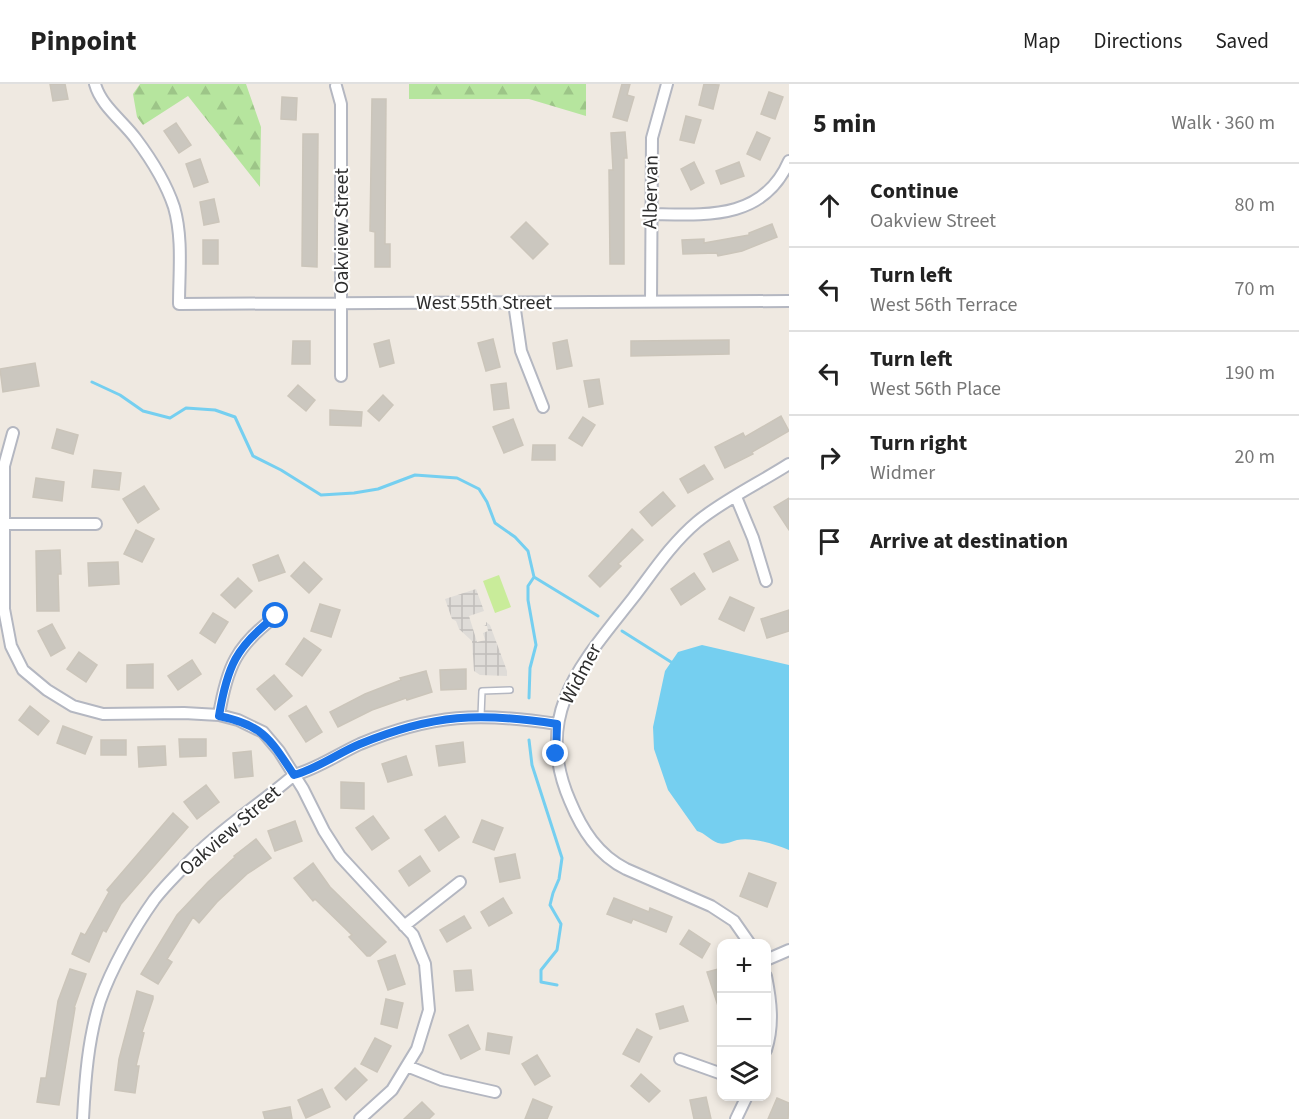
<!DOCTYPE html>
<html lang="en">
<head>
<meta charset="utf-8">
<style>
	:root { --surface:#fff; --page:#f6f6f6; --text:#222; --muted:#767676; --line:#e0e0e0 }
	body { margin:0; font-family:"Source Sans 3",sans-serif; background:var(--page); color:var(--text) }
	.controls { position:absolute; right:18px; bottom:18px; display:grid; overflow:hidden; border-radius:12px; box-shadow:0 3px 9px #0003 }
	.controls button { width:54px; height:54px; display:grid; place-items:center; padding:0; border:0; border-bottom:2px solid var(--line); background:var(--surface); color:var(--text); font:30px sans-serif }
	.stop { position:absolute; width:18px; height:18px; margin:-14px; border:4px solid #1a73e8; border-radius:50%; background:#fff }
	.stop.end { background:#1a73e8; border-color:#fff; box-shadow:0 2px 6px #0008 }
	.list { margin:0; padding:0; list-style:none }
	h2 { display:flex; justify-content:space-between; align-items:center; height:78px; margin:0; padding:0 24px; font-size:26px }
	h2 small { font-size:20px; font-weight:400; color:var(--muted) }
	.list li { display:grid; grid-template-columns:39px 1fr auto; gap:18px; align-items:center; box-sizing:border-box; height:84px; padding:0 24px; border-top:2px solid var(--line) }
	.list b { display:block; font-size:22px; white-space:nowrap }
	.list p { margin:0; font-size:20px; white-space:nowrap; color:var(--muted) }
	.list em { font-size:20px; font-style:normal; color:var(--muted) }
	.icon { flex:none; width:33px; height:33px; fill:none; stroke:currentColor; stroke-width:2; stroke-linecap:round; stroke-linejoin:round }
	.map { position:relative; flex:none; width:789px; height:1035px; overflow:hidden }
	header { display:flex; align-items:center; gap:36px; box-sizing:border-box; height:84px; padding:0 30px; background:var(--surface); border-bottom:2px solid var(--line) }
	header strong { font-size:28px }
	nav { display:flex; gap:33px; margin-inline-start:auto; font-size:21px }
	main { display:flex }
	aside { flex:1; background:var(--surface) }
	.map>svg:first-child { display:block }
</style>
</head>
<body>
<header>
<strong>Pinpoint</strong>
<nav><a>Map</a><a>Directions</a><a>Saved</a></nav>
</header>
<main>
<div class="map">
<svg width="789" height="1035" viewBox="0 0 789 1035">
	<defs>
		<pattern id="forest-firs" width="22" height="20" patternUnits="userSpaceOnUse" patternTransform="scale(1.5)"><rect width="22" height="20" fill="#b6e59e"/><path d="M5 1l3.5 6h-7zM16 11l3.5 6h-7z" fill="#9dc588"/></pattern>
		<pattern id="plaza-grid" width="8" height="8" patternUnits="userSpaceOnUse" patternTransform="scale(1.5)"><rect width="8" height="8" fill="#dfdcd8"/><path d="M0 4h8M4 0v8" fill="none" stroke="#c0bdba"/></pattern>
	</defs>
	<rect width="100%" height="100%" fill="#efe9e1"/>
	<!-- forest -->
	<path fill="url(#forest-firs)" d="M140,0H246L261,43L260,103L188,12L143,41L137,33L133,10Z
		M409,0H586V32L529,15H409Z"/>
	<!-- pitch -->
	<path fill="#c9ec9a" d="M499,491L511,523L495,529L483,497Z"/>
	<!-- plaza -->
	<path fill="url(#plaza-grid)" d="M476,505L484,527L469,532L477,558L485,556L483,549L488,547L487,542H483L486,541V538L490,541L507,587V592L480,591L474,587L472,557L459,545L456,537L452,535L445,515Z"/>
	<!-- water -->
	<path fill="#75cff0" d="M702,561L789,581V766C774,760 753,753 737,756C730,758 725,761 718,759C710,756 705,749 697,747L668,706L654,665L653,643L665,587L678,568Z"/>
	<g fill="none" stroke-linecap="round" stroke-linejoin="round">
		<!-- stream -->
		<path stroke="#75cff0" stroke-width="3" d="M92,298L120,311L143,327L170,334L186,324L215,326L235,333L253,372L281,386L321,411L354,409L378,405L415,391L457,394L479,405L487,418L495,439L515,453L528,467L534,493L598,532
			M622,547L671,578
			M529,614L530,584L536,561L528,516V502L534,493
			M529,656L532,681L562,774L559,795L553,809L550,821L561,840L557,866L541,886V898L557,901"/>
	</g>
	<!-- building -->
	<path fill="#cbc7bf" stroke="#cbc5ba" stroke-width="1.5" d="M50,0H65L68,15L53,17Z
		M622,0H630L627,11L634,13L627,37L613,33Z
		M704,0L719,1L713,25L699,21Z
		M769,8L783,13L775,35L761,30Z
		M282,13L297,14L296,36L281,35Z
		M372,15H386L385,160H390V183H375V148L370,147Z
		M686,32L701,36L694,59L680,56Z
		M176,39L191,61L179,69L164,47Z
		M625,48L627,74H624V180H610L609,86H613L611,49Z
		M757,48L770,54L760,76L747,70Z
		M303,50H318L317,183L302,182Z
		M200,75L208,98L194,103L186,80Z
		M694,78L704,99L691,106L681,85Z
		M739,78L744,92L721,100L716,87Z
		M214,115L219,138L204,141L200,118Z
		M526,138L548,160L533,175L511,153Z
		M772,140L777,153L742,167L718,172L717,169L683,170L682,156L704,155V159L749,151V149Z
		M203,156H218V180H203Z
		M493,255L500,283L486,287L478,259Z
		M389,256L394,279L380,283L374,260Z
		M567,256L572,282L557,285L553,259Z
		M729,256V270L631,272V257Z
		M293,257H310V280H292Z
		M35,279L39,302L3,308L0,285Z
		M599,295L603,320L589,323L584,297Z
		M506,299L509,324L494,326L491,301Z
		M298,301L315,316L306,327L288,312Z
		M383,311L393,321L379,337L368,327Z
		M330,326L362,328L361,342L330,341Z
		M781,332L789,347L752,368L753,370L725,384L715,363L743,349L745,353Z
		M583,333L595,341L582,362L569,354Z
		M513,335L523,361L504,369L493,343Z
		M57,345L78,351L73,370L52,364Z
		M533,361H555V376H532Z
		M704,381L713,395L688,409L680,395Z
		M94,386L121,389L119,406L92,403Z
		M36,394L64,398L62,417L33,413Z
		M144,402L159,425L138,439L123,415Z
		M663,408L675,422L652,442L640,428Z
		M789,414V446L774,423Z
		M632,445L643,456L618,480L621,482L600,503L589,492Z
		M136,446L154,455L142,478L124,470Z
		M729,457L738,476L713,488L704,470Z
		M60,466L61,490H58L59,527H37L36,467Z
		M278,471L285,488L259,497L253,481Z
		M118,478L119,500L89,502L88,479Z
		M304,478L322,495L309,509L291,492Z
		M694,489L705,505L681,521L671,505Z
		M238,494L252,507L235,524L221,511Z
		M730,513L754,524L744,547L719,535Z
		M320,520L340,526L331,553L311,547Z
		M789,526V547L767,554L761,535Z
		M213,529L228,538L215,559L200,549Z
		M52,540L65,564L51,572L38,547Z
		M304,554L321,566L302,592L286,580Z
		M79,568L97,581L86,598L67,585Z
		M192,576L201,590L178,606L168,592Z
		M153,580V604H127V581Z
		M466,585V605L441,606L440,586Z
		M426,587L432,608L407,616L406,614L372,626L338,643L330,628L365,610L401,596L400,594Z
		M274,591L292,612L275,626L257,605Z
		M30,622L49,637L38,651L19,636Z
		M306,622L322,648L306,658L289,632Z
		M63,642L92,653L85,670L57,659Z
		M179,655H206V672L180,673Z
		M101,656H126V671H101Z
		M463,658L465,678L439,682L436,662Z
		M165,662L166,681L139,683L138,663Z
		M251,667L253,692L235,694L233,669Z
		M406,672L412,691L388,698L382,680Z
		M341,698L364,699V725L341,724Z
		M206,701L219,718L197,735L184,718Z
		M173,729L188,743L121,820L106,848L103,846L89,878L72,870L81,849L85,851L109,808L107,806Z
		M373,732L389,754L372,766L356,744Z
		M445,732L459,753L439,767L425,746Z
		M482,736L503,744L494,766L473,758Z
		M295,737L302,757L275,767L268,747Z
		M256,755L271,774L247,790L217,818L199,839L193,833L167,875L172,878L158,900L141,890L177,831L208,798L235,773L234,772Z
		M515,770L520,794L500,798L495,774Z
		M420,772L430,787L409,802L399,787Z
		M313,779L330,803L386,858L370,872H367L349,853L352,851L315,815L313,817L294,794Z
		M749,789L776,799L767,823L740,812Z
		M503,814L512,829L489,842L481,828Z
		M614,814L649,828L650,824L672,833L666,848L633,835L631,839L607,830Z
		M464,832L471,844L447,858L440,846Z
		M689,846L710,860L702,874L680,860Z
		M395,871L405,900L388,906L378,877Z
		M722,884V928H720L707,888Z
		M70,885L86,890L74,924H75L59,1021L37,1018L41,994H46L58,917Z
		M471,886L473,906L456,907L454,887Z
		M137,907L153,912V915L142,948L144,949L136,982H139L135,1009L115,1006L119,975Z
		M386,915L403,919L397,944L381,940Z
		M683,922L688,937L660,945L656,930Z
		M468,941L480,965L461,975L449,951Z
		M637,945L652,953L639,978L623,970Z
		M488,949L512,953L509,970L486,966Z
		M375,954L391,962L377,988L361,980Z
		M537,971L550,992L535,1001L522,980Z
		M355,984L367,996L346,1016L335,1004Z
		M641,990L660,1007L649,1018L631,1002Z
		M322,1005L330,1023L306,1034L298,1016Z
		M706,1013L711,1035H694L690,1016Z
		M777,1014L789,1019L788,1035H768Z
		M533,1015L552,1023L547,1035H525Z
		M422,1018L434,1030L429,1035H404Z
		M290,1023L292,1035H265L263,1028Z"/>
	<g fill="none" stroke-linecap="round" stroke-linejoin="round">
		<defs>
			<path id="lane" d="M481,632L482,607L510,606"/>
			<path id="street" d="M95,0C101,22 123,37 136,55C151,75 166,99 174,123C183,154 179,189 179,220L789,217
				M336,2L341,20V292
				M651,130C705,131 763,137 789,77
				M651,218L652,54L667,0
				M514,219L521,267L543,323
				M13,349L4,382V525L11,562L23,586L47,606L73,622L103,630L184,629L219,631L238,636L263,648L279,667L303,705L324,747L340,772L413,851L425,880L429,926L417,965L392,1006L360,1035
				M736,413L753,454L766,497
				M4,440H96
				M219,631C227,583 236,562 276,532
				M404,842L460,798
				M750,860L734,837L711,822L626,785C598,771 582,746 570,717C532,630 582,579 633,514C653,488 671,460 697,438C722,417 761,398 789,380
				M766,876L789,866
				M766,892C771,917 774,941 766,966
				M680,975L722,990
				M407,982L442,996L495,1008
				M83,1035C85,996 88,955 100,917C111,885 134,844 154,816C167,799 186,781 201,766C230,739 264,717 294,691C317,685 338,670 360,660C432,630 480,628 557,640
				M736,1035L747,1012"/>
		</defs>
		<!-- lane casing -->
		<use href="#lane" stroke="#b4b7c1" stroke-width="8"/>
		<!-- street casing -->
		<use href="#street" stroke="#b4b7c1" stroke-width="14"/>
		<!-- lane -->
		<use href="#lane" stroke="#fff" stroke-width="5"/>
		<!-- street -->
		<use href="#street" stroke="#fff" stroke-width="10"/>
	</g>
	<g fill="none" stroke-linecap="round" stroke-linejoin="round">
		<!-- route -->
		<path stroke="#1a73e8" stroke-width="8" d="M276,532C236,562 227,583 219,632C263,641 270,655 294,691C317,685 338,669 360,660C433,630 480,628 557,640L556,670"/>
	</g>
	<g text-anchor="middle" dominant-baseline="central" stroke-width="4.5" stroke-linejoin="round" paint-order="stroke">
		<!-- street labels -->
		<g font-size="20" fill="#2e2e2e" stroke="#fff">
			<text transform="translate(651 108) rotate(-89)">Albervan</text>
			<text transform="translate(342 147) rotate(-90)">Oakview Street</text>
			<text x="484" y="219">West 55th Street</text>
			<text transform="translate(581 590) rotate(-62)">Widmer</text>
			<text transform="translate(230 747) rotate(-41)">Oakview Street</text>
		</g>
	</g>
</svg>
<div class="controls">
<button>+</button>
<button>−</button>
<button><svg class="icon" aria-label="layers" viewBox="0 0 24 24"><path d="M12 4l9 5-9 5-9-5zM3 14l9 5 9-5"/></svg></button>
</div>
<div class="stop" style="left:276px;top:532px"></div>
<div class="stop end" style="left:556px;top:670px"></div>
</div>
<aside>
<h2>5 min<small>Walk · 360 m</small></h2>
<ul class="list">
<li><svg class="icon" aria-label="ahead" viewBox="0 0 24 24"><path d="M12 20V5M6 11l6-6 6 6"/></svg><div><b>Continue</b><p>Oakview Street</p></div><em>80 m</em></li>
<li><svg class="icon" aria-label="left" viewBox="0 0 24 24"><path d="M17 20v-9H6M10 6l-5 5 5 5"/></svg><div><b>Turn left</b><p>West 56th Terrace</p></div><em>70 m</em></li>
<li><svg class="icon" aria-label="left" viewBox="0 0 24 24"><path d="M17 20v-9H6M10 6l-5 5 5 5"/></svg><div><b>Turn left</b><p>West 56th Place</p></div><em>190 m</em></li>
<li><svg class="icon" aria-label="right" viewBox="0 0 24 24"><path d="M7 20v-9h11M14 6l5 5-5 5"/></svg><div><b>Turn right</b><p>Widmer</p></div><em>20 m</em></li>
<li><svg class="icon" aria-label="arrive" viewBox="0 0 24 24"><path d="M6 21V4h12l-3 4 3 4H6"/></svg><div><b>Arrive at destination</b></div></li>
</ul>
</aside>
</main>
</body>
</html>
